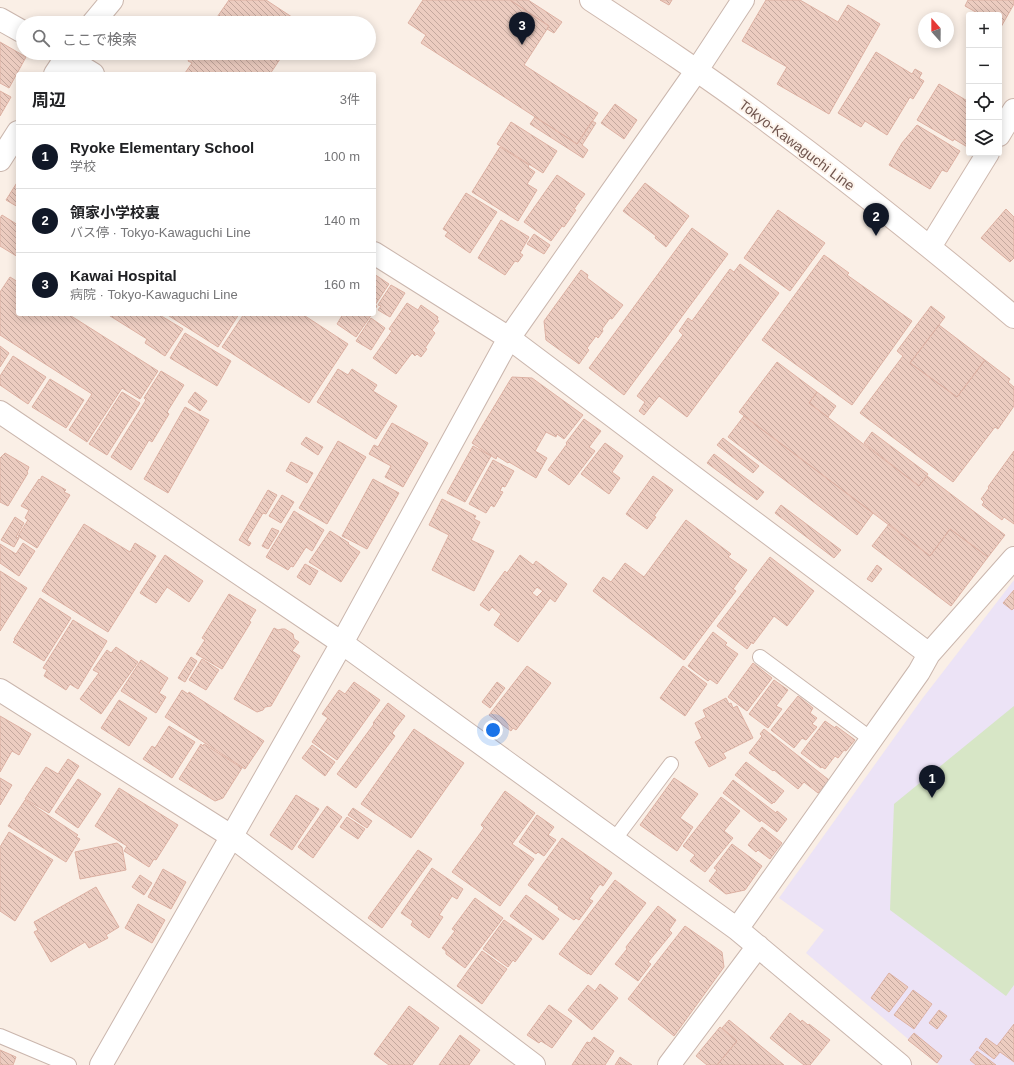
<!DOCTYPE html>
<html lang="ja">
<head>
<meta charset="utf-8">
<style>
	:root { --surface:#fff; --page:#f6f6f6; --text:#202124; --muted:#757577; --line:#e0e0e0; --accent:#111827 }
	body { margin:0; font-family:Arial,"Noto Sans JP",sans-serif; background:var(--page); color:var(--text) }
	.controls { position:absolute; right:12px; top:12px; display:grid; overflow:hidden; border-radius:4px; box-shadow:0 2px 10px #0003 }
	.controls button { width:36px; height:36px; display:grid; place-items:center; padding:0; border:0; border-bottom:1px solid var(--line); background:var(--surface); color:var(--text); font:20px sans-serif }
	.compass { position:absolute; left:918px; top:12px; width:36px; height:36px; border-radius:50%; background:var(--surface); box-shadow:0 2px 10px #0003; rotate:339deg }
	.you { position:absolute; left:493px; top:730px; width:14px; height:14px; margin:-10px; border:3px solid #fff; border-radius:50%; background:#1a73e8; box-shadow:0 0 0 6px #1a73e833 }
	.badge { display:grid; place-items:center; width:26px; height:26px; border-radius:50%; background:var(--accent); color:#fff; font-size:13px; font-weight:700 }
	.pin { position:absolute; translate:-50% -33px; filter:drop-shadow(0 1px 2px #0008) }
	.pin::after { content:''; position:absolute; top:21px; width:14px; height:12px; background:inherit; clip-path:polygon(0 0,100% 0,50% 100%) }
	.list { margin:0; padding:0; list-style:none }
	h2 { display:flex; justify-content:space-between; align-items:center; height:52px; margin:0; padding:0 16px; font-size:17px }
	h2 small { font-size:13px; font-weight:400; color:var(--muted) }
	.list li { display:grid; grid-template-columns:26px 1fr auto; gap:12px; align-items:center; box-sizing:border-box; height:64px; padding:0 16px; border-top:1px solid var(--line) }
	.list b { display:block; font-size:15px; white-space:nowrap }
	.list p { margin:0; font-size:13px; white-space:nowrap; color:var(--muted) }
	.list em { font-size:13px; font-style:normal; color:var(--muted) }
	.icon { flex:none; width:22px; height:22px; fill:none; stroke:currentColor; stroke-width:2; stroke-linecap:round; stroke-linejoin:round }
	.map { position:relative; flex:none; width:1014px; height:1065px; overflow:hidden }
	.search { position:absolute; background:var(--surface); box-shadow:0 2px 10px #0003; left:16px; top:16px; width:360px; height:44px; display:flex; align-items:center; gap:10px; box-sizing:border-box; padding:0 14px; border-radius:22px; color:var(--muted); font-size:15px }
	.panel { position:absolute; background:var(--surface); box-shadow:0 2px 10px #0003; left:16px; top:72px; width:360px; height:244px; border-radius:4px }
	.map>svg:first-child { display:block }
</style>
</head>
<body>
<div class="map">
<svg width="1014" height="1065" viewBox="0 0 1014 1065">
	<defs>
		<pattern id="building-back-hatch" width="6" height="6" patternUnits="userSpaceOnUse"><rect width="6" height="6" fill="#ecccc0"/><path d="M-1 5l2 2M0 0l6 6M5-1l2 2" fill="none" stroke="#c4a89e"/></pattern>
	</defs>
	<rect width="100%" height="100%" fill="#faefe6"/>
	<!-- education -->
	<path fill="#ece3f6" d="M1014,580V1065H939L806,953L824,930L779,898L922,699Z"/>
	<!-- pitch -->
	<path fill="#d7e6c6" d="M1014,706V985L1006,996L890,910L894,804Z"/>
	<!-- building -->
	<path fill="url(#building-back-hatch)" stroke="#ddb1a3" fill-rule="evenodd" d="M229,0H266L301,23H213Z
		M423,0H510L549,26L524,65L598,113L577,144L421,43L426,35L408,23Z
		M510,0H528L562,22L554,33L547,29L549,26Z
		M660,0H672L669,5Z
		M766,0H800L838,22L848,5L880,24L829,114L777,84L787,67L742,41Z
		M968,0H1014V4L1001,27L999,25V15H981L965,6Z
		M0,42L26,57L9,88L0,83Z
		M876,52L912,74L915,69L922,73L919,78L924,81L913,99L910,97L887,135L865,121L861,127L838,113Z
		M193,53H284L270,74H185V73L192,63L188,61Z
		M939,84L969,102V148L954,139L953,141L917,120Z
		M0,91L11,97L0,116Z
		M615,104L637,120L624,139L601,123Z
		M535,117L577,144L592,121L596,123L582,145L588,150L583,158L530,124Z
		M511,122L557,151L543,173L497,144Z
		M917,125L960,151L947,172L942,170L930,189L889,165L902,143Z
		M500,147L529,165L528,167L535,172L527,184L537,190L518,221L472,192Z
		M557,175L585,194L574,209L576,210L564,227L562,226L551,241L524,222Z
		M18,181V207L6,200Z
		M645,183L689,216L666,247L655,238L656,236L623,211Z
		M466,193L497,212L470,253L445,236L448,232L443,229Z
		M1006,209L1014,217V258L1010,262L981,238Z
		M778,210L825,243L790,291L744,258Z
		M2,215L18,225V257L0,246V218Z
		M501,220L529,237L520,253L523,255L518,262L515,261L505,275L478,258Z
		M692,228L728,254L624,395L589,368Z
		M534,234L550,245L544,254L527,244Z
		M824,255L849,273L847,275L912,321L852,405L762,340Z
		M740,264L779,293L687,417L659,396L644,415L639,411L645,402L637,396L683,335L679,331L688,318L692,321L730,269L734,272Z
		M581,270L588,275L587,278L623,305L612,319L610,318L602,329L603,331L598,338L596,336L587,348L589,350L579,364L546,340L544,321Z
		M374,274L389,284L375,305L377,306L374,311Z
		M10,277L18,282V314H68L158,371L140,399L122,388L87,442L69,430L92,394L0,335V292Z
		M391,285L405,293L390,317L378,310L381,306L378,305Z
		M407,303L418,310L421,305L438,317L437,320L439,321L432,330L435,333L425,348L427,349L421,357L417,354L415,356L412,353L396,374L373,358L392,331L389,329Z
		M931,306L945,317L910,363L957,397L985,360L1010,379L1008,382L1014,387V406L998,429L995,427L953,482L860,413L903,356L897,351Z
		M107,314H158L183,329L165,356L145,343L147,339Z
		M166,314H239L218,347Z
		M244,314H302L348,344L309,403L222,347Z
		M343,314H372L356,337L337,324Z
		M371,318L385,328L371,350L356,341Z
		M939,325L985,360L957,397L910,363Z
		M185,333L231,361L217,386L170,358Z
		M0,346L9,353L0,367Z
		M13,356L46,377L28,404L0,385V376Z
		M777,362L817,392L809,403L919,486L927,476L1005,535L988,557L950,529L930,556L739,412Z
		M338,369L348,375L352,369L377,385L373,391L397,406L376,439L317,402Z
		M161,371L184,385L167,412L169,414L152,442L149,440L131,470L111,457L146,400L144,398Z
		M512,377L532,378L583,415L564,439L557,434L556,437L546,432L535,451L547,458L536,478L509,462L508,463L497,456L496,459L472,443Z
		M50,379L84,400L66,428L32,407Z
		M122,392L140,403L107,455L89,444Z
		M195,392L207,401L200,411L188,402Z
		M817,392L836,406L828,417L809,403Z
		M185,407L209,420L168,493L144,479Z
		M744,416L873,513L857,535L728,437Z
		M584,419L601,431L589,447L595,451L569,485L548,470L567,444L566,443Z
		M392,423L428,443L403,487L385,477L391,466L369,454L374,445L378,447Z
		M872,432L928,474L919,486L864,443Z
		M306,437L323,447L318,455L301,444Z
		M723,438L759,466L753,473L717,445Z
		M338,441L366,457L327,524L299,508Z
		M605,443L623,456L612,472L620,478L609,494L581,474Z
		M473,446L491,456L465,502L447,493Z
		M1014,451V524L1004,517L1002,520L982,505L984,502L981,499L989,488L988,487Z
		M5,453L29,467L27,472L28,473L8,506L0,502V458Z
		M714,454L764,492L757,500L707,463Z
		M493,460L514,471L505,487L502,486L500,491L503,492L494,507L491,505L486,513L469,504Z
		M291,462L313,473L307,483L286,471Z
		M42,476L66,490L64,492L70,495L37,548L18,536L28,520L25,518L29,510L21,506L39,479L40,480Z
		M653,476L673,490L654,516L656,517L647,529L626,514Z
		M373,479L399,493L367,549L342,536Z
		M268,490L277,495L266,514L263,513L247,540L251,543L249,546L239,540Z
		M282,495L294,502L281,523L269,516Z
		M442,499L476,516L474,519L480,522L471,540L494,551L474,591L432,570L449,535L429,525Z
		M781,505L841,550L834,558L775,513Z
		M294,511L324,530L312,551L306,547L293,567L291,566L288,570L266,557Z
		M15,517L24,523L16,537L19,538L14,547L1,540Z
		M686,520L731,554L728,557L747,570L733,589L736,591L684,660L593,591L603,577L611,582L625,563L644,577Z
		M84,524L130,552L135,543L156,556L108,632L42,591Z
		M889,524L930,556L950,529L988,557L951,606L872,546Z
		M272,528L279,531L268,549L262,546Z
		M330,531L349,543L348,544L360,552L341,582L309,562Z
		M23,543L35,551L19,576L0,563V544L16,554Z
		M165,555L203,581L189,602L167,587L156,603L140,593Z
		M520,555L533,565L536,561L567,584L555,602L550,598L518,642L494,625L501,614L492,607L489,611L480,605L505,571L507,573ZM537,587L543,591L537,597L532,593Z
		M770,557L814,591L787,626L774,616L753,644L752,642L747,649L717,626Z
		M305,564L318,571L310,585L297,577Z
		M877,565L882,569L872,582L867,579Z
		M0,571L27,588L0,631Z
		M1014,590V608L1012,610L1003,603Z
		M229,594L256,610L249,621L251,622L222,669L196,654L205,640L202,638Z
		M40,598L71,618L44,661L13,642L15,640L14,639Z
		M73,620L107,641L78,689L70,684L66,690L44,676L47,670L43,668Z
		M274,628L278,630L282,629H285L293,634L294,639L299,642L292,651L300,656L271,706L265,707L263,710L257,712L234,699Z
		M713,632L727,643L725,645L738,654L717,684L710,679L708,681L688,666Z
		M116,647L138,662L101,714L80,699L99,673L93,670L107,650L111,653Z
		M191,657L197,661L185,682L178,678Z
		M202,659L219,670L206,690L189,680Z
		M141,660L168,678L159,693L166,697L156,713L121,691Z
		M753,663L772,678L747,711L728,697Z
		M527,666L551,683L516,730L513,728L511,731L489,715Z
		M683,666L707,684L685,716L660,698Z
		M774,680L788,690L776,706L782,709L768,728L749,714Z
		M354,682L380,700L337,760L312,742L328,718L322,714L339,690L345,694Z
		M497,682L505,688L490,708L482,702Z
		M182,690L188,694L189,692L264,741L245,769L165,717Z
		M798,696L813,708L810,713L817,718L812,724L817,727L806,740L802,738L794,748L771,730Z
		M726,698L729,704L731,703L733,708L737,706L753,738L723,753L726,758L709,767L695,742L702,738L695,723L706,717L703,710Z
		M119,700L147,718L129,746L101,728Z
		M388,703L405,716L392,733L395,736L356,788L337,774L374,724L373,723Z
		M0,716L31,734L19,755L12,751L0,772Z
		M825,721L835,728L836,726L855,740L846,751L844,750L838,758L835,756L825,769L822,767L821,768L801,753Z
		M169,726L195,742L172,778L143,759L152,746L155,748Z
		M414,729L464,763L411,838L361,804Z
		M764,729L829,780L818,793L804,782L798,789L774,770L773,771L749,753L762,736L760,734Z
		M201,744L203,746L204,744L242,768L223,798L215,801L179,779Z
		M312,745L335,762L325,776L302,758Z
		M68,759L79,766L49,813L25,799L46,767L58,774Z
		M746,762L784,791L774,803L773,802L772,804L735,775Z
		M0,778L12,785L0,805Z
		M674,778L698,794L680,818L693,827L677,851L640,825Z
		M78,779L101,794L78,828L55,812Z
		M733,780L776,813L777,811L787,819L777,832L761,820L760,822L723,793Z
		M119,788L178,825L156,860L154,859L149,867L124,851L127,846L95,826Z
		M505,791L535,813L512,844L534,859L500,906L452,872L484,828L481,825Z
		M296,795L319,809L292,850L270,835Z
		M721,797L740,811L724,831L733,838L705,872L690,861L695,855L683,846Z
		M25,800L78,835L76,837L80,839L66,862L8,826Z
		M327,806L342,817L313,858L298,847Z
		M353,808L372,821L367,828L348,815Z
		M537,815L554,827L548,835L556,840L544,856L538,852L536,854L519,842Z
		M347,817L365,829L358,839L340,827Z
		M762,827L782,843L770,859L758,850L756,852L748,845Z
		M9,832L53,860L15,921L0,911V847Z
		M562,838L612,873L603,886L600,884L589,899L593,901L579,920L576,918L574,920L558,909L559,907L528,885Z
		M117,843L122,847L126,870L80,879L75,852Z
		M732,844L762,866L745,890L726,894L709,881L717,870L714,868Z
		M418,850L432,859L382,928L368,918Z
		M432,868L463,889L457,899L452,896L439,915L443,917L429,938L411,925L413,921L401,913Z
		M163,869L186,882L171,909L148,897Z
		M140,875L152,883L144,895L132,887Z
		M615,880L646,903L591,975L588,973V974L559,954Z
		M96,887L119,927L106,935L108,938L89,948L85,942L51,962L34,932L38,930L34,922Z
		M526,895L559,919L543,940L510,916Z
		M475,898L503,918L465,968L446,954V951L442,948L455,931L452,929Z
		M138,904L165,920L152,943L125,928Z
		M658,906L676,920L669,930L672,933L648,962L651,964L638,981L615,964L627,949L626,947Z
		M504,920L532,939L515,962L513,960L508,967L483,949Z
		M685,926L722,952L724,967L674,1036L628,999Z
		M482,951L507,969L482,1004L457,986Z
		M889,973L908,987L889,1012L871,998Z
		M600,984L618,998L592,1030L568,1010L588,985L595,991Z
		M913,990L932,1004L914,1029L894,1015Z
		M549,1005L572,1021L552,1048L541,1041L539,1043L527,1035Z
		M409,1006L439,1028L412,1065H389L374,1054Z
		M939,1010L947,1016L937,1029L929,1023Z
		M790,1013L801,1022L802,1020L808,1025L809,1024L830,1040L810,1065H804L770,1038Z
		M729,1020L784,1065H717L737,1041L722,1028Z
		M1014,1024V1062L1000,1052L994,1059L979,1048L986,1038L997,1046Z
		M720,1027L737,1041L717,1065H707L696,1056Z
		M914,1033L942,1056L937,1063L908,1040Z
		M460,1035L480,1050L469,1065H439Z
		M594,1037L614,1051L605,1065H572L587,1042L590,1043Z
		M0,1050L16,1057L13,1065H0Z
		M977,1051L996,1065H976L970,1060Z
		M620,1057L632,1065H615Z"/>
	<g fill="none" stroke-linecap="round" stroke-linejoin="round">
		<defs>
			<path id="lane" d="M760,657L871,739
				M614,840L671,764
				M0,1036L69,1065"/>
			<path id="street" d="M0,19L23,32
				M93,23L112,0
				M59,53L93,74
				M55,74L69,53
				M0,160L18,132
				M374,253L509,338L929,654
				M0,412L342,643L737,929L900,1065
				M0,690L231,836L534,1065
				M737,929L919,672L929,654L1014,558
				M101,1065L342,643L509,338L697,70L743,0
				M669,1065L758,946"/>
			<path id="secondary" d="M591,0C649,38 707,76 763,118C849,181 932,248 1014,317
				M999,135L1014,110
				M930,247L988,153"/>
		</defs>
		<!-- lane casing -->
		<use href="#lane" stroke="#cab6ad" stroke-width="16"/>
		<!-- street casing -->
		<use href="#street" stroke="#cab6ad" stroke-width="24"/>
		<!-- secondary casing -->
		<use href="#secondary" stroke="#ceb8ae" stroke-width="24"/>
		<!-- lane -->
		<use href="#lane" stroke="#fff" stroke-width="14"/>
		<!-- street -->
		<use href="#street" stroke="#fff" stroke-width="22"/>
		<!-- secondary -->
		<use href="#secondary" stroke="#fff" stroke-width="22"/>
	</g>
	<g text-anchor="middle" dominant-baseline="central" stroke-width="4" stroke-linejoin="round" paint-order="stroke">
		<!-- street labels -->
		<g font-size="14" fill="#70554e" stroke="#fdf4ec">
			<text transform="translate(797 145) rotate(37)">Tokyo-Kawaguchi Line</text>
		</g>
	</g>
</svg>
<div class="controls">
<button>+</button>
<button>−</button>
<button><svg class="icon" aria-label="locate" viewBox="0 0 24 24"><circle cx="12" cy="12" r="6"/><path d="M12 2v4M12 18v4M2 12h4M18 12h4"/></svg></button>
<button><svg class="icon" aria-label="layers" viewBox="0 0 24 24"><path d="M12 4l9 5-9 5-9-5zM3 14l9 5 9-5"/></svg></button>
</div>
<svg class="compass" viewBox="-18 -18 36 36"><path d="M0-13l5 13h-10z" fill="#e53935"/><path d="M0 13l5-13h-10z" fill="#757577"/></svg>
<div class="you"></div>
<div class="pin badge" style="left:932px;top:798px">1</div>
<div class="pin badge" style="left:876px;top:236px">2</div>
<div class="pin badge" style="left:522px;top:45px">3</div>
<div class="search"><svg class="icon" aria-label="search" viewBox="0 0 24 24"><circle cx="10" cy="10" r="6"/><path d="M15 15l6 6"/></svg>ここで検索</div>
<section class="panel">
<h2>周辺<small>3件</small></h2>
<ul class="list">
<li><span class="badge">1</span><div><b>Ryoke Elementary School</b><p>学校</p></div><em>100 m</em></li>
<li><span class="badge">2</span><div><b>領家小学校裏</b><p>バス停 · Tokyo-Kawaguchi Line</p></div><em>140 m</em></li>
<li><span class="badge">3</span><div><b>Kawai Hospital</b><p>病院 · Tokyo-Kawaguchi Line</p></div><em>160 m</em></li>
</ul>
</section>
</div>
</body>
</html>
